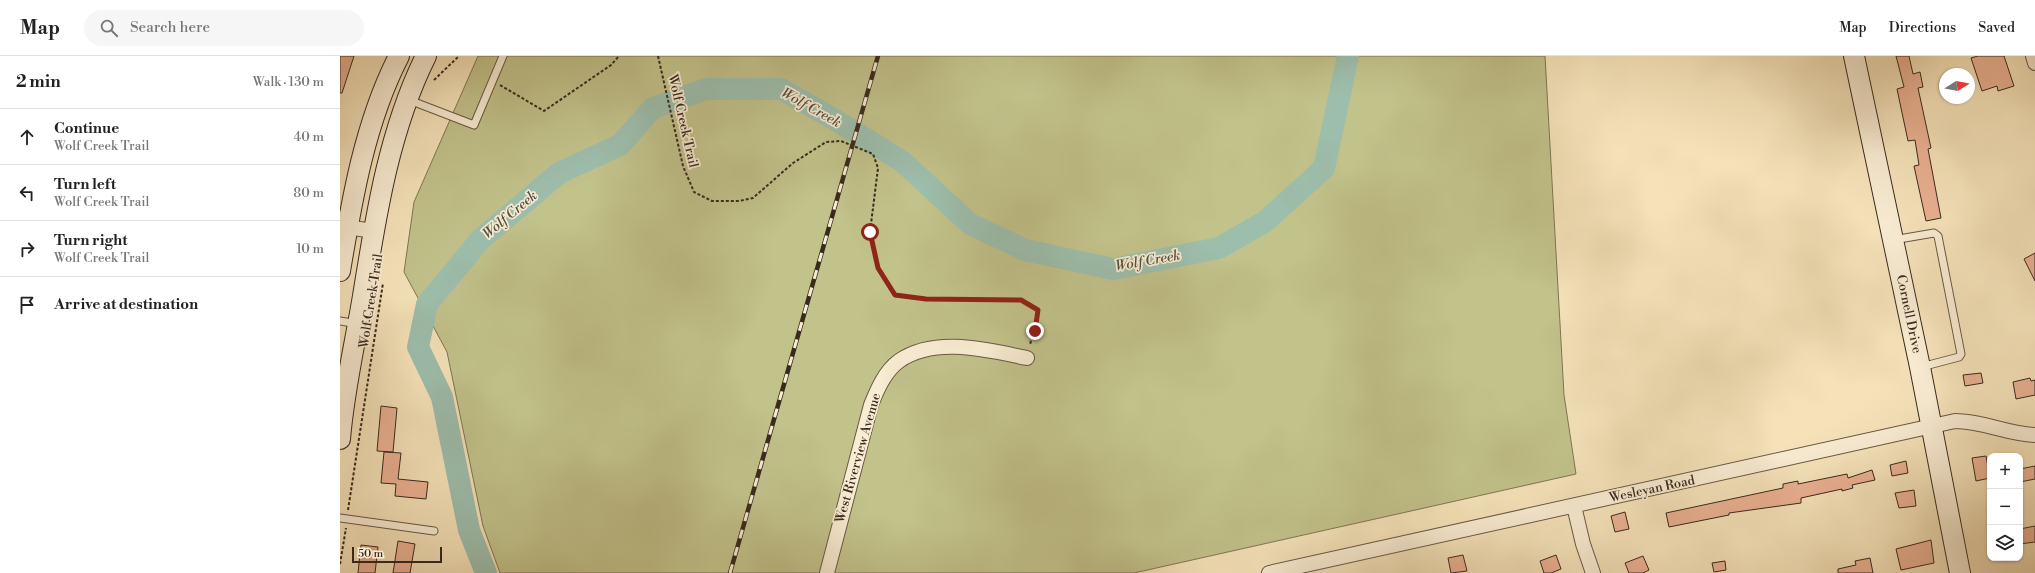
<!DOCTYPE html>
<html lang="en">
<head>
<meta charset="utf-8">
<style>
	:root { --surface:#fff; --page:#f6f6f6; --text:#222; --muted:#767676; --line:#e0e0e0 }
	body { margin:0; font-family:"Libre Bodoni",serif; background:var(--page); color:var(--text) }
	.controls { position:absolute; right:12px; bottom:12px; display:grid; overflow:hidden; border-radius:8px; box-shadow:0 1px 3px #0004 }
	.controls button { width:36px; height:36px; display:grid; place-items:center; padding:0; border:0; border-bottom:1px solid var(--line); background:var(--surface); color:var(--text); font:20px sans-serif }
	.compass { position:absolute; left:1599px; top:12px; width:36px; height:36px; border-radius:50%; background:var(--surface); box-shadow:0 1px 3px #0004; rotate:79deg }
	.scale { position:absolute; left:12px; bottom:10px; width:90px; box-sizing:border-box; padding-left:4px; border:2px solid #3a2a1e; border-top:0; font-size:11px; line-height:14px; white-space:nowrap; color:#3a2a1e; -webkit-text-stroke:3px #f8ecd2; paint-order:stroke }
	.stop { position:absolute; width:12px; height:12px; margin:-9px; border:3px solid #8f2418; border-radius:50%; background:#fff }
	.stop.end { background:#8f2418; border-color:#fff; box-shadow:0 1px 4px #0008 }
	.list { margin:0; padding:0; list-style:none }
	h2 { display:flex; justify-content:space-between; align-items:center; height:52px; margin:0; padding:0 16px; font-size:17px }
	h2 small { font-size:13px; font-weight:400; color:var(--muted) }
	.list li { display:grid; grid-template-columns:26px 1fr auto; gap:12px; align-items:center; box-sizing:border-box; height:56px; padding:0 16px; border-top:1px solid var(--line) }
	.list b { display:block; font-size:15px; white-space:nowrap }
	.list p { margin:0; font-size:13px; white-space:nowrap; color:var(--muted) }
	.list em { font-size:13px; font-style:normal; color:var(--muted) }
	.icon { flex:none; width:22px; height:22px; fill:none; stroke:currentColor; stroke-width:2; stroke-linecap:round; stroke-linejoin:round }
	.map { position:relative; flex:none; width:1695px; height:517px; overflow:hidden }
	header { display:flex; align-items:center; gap:24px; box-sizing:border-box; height:56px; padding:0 20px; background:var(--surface); border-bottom:1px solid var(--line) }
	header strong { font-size:19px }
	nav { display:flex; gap:22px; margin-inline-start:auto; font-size:14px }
	.search { width:280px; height:36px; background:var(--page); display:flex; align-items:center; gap:10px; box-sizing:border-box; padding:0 14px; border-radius:22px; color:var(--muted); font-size:15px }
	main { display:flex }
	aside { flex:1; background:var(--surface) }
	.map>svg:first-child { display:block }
</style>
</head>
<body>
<header>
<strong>Map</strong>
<div class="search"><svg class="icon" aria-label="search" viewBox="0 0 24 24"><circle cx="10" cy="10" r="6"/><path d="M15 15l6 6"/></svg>Search here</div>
<nav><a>Map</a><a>Directions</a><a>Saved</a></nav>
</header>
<main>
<aside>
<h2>2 min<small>Walk · 130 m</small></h2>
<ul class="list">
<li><svg class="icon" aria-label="ahead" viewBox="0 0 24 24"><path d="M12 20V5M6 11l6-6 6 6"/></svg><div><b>Continue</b><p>Wolf Creek Trail</p></div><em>40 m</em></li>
<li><svg class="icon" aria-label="left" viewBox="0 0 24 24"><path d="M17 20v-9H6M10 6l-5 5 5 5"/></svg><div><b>Turn left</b><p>Wolf Creek Trail</p></div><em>80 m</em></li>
<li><svg class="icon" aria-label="right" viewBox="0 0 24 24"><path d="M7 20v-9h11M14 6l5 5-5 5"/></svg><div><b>Turn right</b><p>Wolf Creek Trail</p></div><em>10 m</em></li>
<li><svg class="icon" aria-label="arrive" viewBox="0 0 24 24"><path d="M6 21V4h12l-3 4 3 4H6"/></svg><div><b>Arrive at destination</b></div></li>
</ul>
</aside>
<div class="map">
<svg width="1695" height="517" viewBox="0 0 1695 517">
	<rect width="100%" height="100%" fill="#f5e2b9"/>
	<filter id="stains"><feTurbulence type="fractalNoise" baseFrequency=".005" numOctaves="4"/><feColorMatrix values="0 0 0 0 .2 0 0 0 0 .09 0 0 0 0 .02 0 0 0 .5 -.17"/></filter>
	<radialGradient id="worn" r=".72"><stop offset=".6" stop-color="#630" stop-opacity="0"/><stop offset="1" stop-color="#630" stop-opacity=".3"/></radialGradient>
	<!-- green -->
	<path fill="#c2c28b" stroke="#7e7654" d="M138,0H1205L1224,339L1236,418L794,517H160L143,470L107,296L64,216L74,146Z"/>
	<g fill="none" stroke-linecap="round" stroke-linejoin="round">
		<!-- river -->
		<path stroke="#9dbeac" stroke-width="22" d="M146,517L129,474L102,341L78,291L87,248L140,184L219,117L280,89L313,52L366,33H441L492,62L563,106L630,168L685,194L773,213L879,192L926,165L984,112L1008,0"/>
	</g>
	<!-- building -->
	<path fill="#eab192" stroke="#3a2a1e" d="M0,0H14L2,37H0Z
		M1556,0H1569L1573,18L1580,16L1583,31L1578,32L1591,92L1588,93L1601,162L1586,165L1574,110L1579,109L1575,84L1568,85L1557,33L1564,31Z
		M1638,0H1664L1674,30L1658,35L1657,30L1642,35L1631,2Z
		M1695,197V225L1684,203Z
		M1641,317L1643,327L1625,330L1623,319Z
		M1690,322L1691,325L1695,324V339L1676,343L1673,326Z
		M41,350L57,352L53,396L37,395Z
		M44,396L61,397L58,423L88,426L86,443L55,440L56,428L41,427Z
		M1646,400L1650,422L1636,425L1632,402Z
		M1566,405L1568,417L1552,420L1550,409Z
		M1695,410V423L1680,426V413Z
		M1532,414L1535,424L1512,429L1513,432L1502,435V433L1461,442V447L1389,457V459L1329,471L1326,457L1443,432V428L1458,425V428L1507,418L1508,422Z
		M1574,434L1576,450L1559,452L1555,437Z
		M1285,456L1289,473L1275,476L1271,460Z
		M1695,470V486L1680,488V473Z
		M1591,484L1594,507L1561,514L1556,493Z
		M58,485L75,488L70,517H53Z
		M21,489L38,491L35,517H18Z
		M1123,499L1127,515L1111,517L1108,502Z
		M1216,499L1221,513L1211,517H1204L1200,505Z
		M1303,500L1309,514L1303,517H1289L1285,507Z
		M1530,502L1533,517H1498V513L1516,509L1515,505Z
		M1385,505L1386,514L1374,516L1372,507Z"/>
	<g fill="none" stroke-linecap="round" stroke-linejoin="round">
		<defs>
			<path id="lane" d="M69,44L134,69L163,0
				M1553,184L1594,177L1598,180L1621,298L1619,301L1581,311
				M0,265L18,268
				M0,462L94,475"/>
			<path id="street" d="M1693,0L1695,7
				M0,170L33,175
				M1234,450L1243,488L1253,517
				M487,517L531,349C537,334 545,315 559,305C595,280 647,294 687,302
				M929,517L1615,365C1643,365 1667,378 1695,379"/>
			<path id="secondary" d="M1514,0L1580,311L1620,517
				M0,215C12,143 25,66 59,0
				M0,383C4,334 15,288 23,240C36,159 49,74 86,0"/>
		</defs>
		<!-- lane casing -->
		<use href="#lane" stroke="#695845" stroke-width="9"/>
		<!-- street casing -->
		<use href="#street" stroke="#695845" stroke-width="16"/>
		<!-- secondary casing -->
		<use href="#secondary" stroke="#3a2a1e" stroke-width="22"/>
		<!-- path -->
		<path stroke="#3a2a1e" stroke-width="2" stroke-dasharray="3 2" stroke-linecap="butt" d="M318,0L343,110L354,136L372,145H399L413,142L453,107L486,86L501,85L533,98L538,112L530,176L538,212L555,239L586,243L681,244L698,254L690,289
			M94,24L119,0
			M160,29L204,55L271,9L279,0
			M8,454L43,227
			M0,508L6,472"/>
		<!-- lane -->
		<use href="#lane" stroke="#f8ecd2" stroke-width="7"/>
		<!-- street -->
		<use href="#street" stroke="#f8ecd2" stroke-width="14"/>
		<!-- secondary -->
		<use href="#secondary" stroke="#f8ecd2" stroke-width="20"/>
		<defs>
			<path id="rail" d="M390,517L538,0"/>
		</defs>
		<!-- rail casing -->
		<use href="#rail" stroke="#3a2a1e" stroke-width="4.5"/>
		<!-- rail -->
		<use href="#rail" stroke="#f8ecd2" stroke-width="3" stroke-dasharray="9" stroke-linecap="butt"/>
	</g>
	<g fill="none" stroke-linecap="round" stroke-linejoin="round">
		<!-- route -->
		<path stroke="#8f2418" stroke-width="5" d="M530,176L538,212L555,239L586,243L681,244L698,254L695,275"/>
	</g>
	<g text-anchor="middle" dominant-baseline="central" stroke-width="3.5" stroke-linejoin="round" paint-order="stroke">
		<!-- street labels -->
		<g font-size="13" fill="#3a2a1e" stroke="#f8ecd2">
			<text transform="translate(343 65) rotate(77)">Wolf Creek Trail</text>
			<text transform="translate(31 245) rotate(-81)">Wolf Creek Trail</text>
			<text transform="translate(1569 258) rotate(78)">Cornell Drive</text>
			<text transform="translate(518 402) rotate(-74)">West Riverview Avenue</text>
			<text transform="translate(1312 433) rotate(-12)">Wesleyan Road</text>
		</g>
		<!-- water labels -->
		<g font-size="14" font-style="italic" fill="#534f42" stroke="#f8ecd2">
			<text transform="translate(471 52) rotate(29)">Wolf Creek</text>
			<text transform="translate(170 159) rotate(-40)">Wolf Creek</text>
			<text transform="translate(808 205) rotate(-10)">Wolf Creek</text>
		</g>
	</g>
	<rect width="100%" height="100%" filter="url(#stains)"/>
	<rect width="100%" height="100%" fill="url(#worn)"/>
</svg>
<div class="controls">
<button>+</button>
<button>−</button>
<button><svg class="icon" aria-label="layers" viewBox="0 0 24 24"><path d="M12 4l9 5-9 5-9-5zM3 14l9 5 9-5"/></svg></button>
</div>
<svg class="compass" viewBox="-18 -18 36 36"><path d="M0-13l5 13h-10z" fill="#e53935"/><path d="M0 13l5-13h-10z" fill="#767676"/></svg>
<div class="scale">50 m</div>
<div class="stop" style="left:530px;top:176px"></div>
<div class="stop end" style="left:695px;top:275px"></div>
</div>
</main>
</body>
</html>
